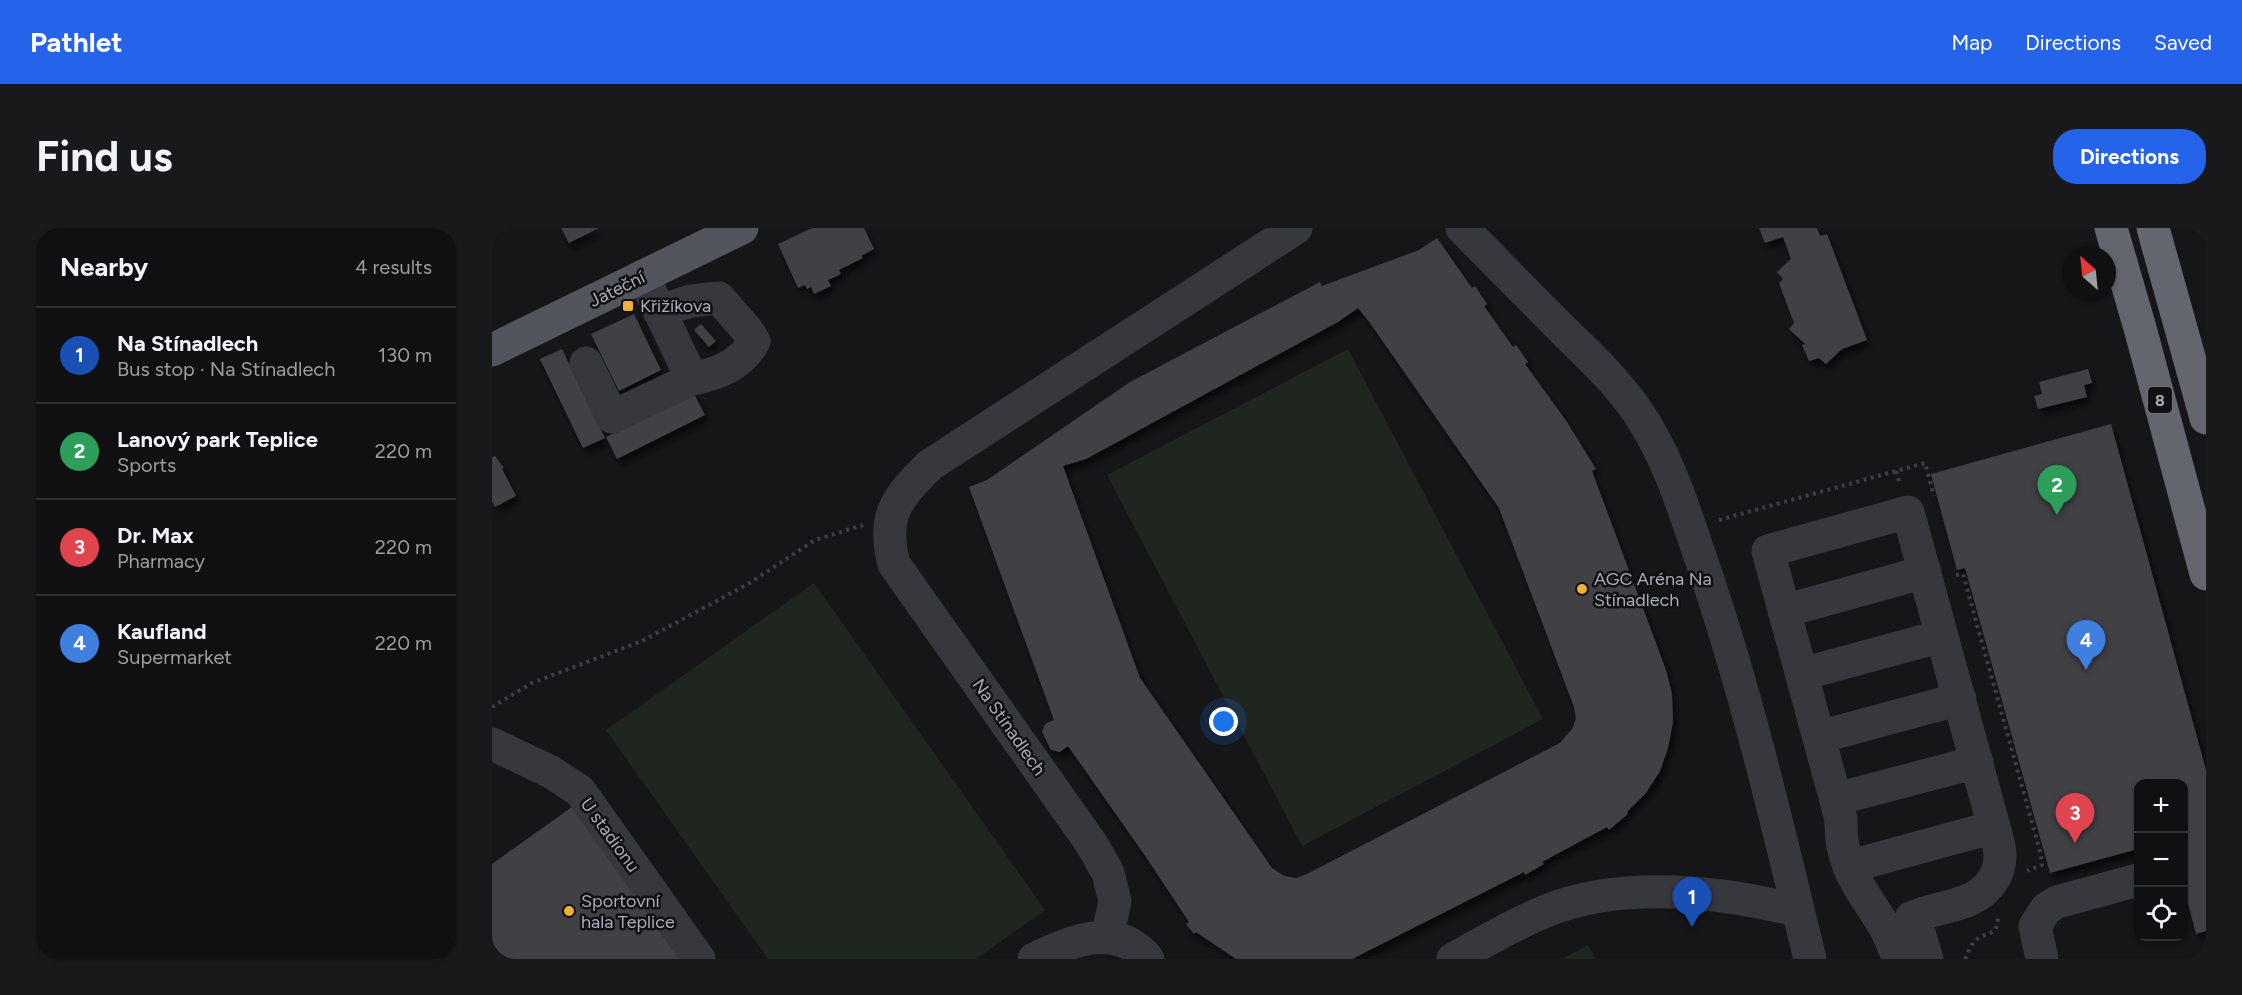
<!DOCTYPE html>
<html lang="en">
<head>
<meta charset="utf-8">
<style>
	:root { --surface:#101012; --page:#19191b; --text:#f1f3f6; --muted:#9c9d9f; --line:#303032; --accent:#2563eb }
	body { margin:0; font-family:Figtree,sans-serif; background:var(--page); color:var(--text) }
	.controls { position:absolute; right:18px; bottom:18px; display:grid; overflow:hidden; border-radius:12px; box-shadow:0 2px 4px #0004 }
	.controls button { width:54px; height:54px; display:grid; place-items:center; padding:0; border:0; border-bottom:2px solid var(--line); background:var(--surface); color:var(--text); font:30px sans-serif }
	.compass { position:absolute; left:1570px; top:18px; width:54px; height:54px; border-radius:50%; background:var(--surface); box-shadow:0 2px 4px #0004; rotate:333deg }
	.you { position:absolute; left:732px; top:494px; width:21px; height:21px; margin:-15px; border:4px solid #fff; border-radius:50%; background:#1a73e8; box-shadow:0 0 0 9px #1a73e833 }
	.badge { display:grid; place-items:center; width:39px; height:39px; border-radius:50%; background:var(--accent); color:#fff; font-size:20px; font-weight:700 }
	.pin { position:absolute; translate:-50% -50px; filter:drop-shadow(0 2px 3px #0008) }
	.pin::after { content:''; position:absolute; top:32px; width:21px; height:18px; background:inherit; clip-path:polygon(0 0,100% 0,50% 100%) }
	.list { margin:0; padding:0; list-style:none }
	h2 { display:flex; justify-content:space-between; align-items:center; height:78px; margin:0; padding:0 24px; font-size:26px }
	h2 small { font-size:20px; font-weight:400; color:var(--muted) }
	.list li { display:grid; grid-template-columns:39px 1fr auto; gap:18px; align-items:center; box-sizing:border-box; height:96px; padding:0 24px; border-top:2px solid var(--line) }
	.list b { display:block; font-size:22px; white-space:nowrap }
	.list p { margin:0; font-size:20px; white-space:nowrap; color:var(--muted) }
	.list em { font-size:20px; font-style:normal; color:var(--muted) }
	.icon { flex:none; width:33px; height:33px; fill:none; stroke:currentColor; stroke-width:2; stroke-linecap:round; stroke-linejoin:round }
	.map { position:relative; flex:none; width:1714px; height:731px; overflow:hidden; border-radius:24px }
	header { display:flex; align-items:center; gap:36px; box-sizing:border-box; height:84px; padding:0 30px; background:var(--accent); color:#fff }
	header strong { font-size:28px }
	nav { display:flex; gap:33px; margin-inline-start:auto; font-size:21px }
	.intro { display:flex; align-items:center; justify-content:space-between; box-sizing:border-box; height:144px; padding:0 36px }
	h1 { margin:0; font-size:42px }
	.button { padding:15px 27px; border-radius:24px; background:var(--accent); color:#fff; font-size:21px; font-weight:700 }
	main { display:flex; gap:36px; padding:0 36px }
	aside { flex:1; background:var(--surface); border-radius:24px; box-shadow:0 2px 4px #0004 }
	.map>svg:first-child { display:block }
</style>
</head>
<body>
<header>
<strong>Pathlet</strong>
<nav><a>Map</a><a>Directions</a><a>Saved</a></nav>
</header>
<div class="intro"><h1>Find us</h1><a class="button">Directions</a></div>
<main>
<aside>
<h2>Nearby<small>4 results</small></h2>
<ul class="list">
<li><span class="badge" style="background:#1a4fb4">1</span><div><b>Na Stínadlech</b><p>Bus stop · Na Stínadlech</p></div><em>130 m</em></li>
<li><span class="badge" style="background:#2e9e5b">2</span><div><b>Lanový park Teplice</b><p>Sports</p></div><em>220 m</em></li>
<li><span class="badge" style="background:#e0444e">3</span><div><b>Dr. Max</b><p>Pharmacy</p></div><em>220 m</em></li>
<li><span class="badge" style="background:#3f7fe0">4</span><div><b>Kaufland</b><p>Supermarket</p></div><em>220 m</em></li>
</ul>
</aside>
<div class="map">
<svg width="1714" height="731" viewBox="0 0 1714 731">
	<defs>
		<filter id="shadow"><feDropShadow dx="3.5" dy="6" stdDeviation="3" flood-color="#0009"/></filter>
	</defs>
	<rect width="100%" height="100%" fill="#161618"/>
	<!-- green -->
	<path fill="#1e261f" d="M856,121L1051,491L810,618L615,247Z
		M322,355L553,682L484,731H276L114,502Z
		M1096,717L1104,731H1070Z"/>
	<!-- building -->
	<path fill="#404145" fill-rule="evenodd" filter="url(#shadow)" d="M69,0H107L77,15Z
		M320,0H372L382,21L369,28L371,30L347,42L349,46L336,52L339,58L322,66L319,59L315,61L313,57L306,60L286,16Z
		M1267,0H1325L1328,8L1335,6L1375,112L1350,121L1334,136L1327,130L1317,133L1310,117L1313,116L1297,101L1302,95L1287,55L1291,51L1285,44L1299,31L1291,9L1273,15Z
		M945,10L980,60L983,58L995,76L992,78L1021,119L1024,117L1036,134L1033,136L1075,194L1104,241L1100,243L1174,442L1180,466L1181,494L1176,520L1168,543L1154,565L1135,584L1136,586L1117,602L1115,599L1050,634L1052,636L1033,647L1032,644L860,731H744L704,704L702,706L694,696L697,694L654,629L576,518L568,524L559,522L550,504L553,496L562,492L477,259L495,252L638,154L828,54L830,58L927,22ZM866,80L878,95L1007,280L1082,479L1084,491L1080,501L1068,515L815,646L804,650L792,648L780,640L648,450L571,238L594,231L846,94Z
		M142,86L169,142L127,163L99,106Z
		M209,96L224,113L217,119L202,102Z
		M70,121L113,210L91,220L48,131Z
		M1596,141L1600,155L1592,157L1595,169L1546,181L1542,168L1550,166L1547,154Z
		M202,166L213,187L125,231L114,209Z
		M1619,196L1714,542V703L1704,706L1692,660V555L1646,556V621L1558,645L1473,340L1465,342L1439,246Z
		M3,228L12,240L10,241L24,268L3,279L0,273V229Z
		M80,579L188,731H0V636Z"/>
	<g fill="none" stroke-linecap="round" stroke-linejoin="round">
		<!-- path -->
		<path stroke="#3d3f44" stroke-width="4" stroke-dasharray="3 4.5" stroke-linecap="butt" d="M1404,243L1408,256
			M1227,292L1433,235L1442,268
			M1464,347L1471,346L1549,627L1550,637L1535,643
			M0,479L40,455L150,413L256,356L323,312L371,297
			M1473,731C1476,726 1478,717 1483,713C1494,702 1505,711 1506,689"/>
		<!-- minor -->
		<path stroke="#37383d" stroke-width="33" d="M970,0C1004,34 1038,69 1072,103C1098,128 1125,154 1145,183C1177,229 1193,285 1211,337C1255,466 1286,599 1318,731
			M167,83L199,73L227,70L255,102L262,113C250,137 225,146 200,151
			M94,135L120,189L200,151L151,48
			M1292,383L1433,344
			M1310,446L1450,408
			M1327,509L1468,471
			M0,516L59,544L88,563L207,731
			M1344,571L1485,534
			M1370,635L1502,599L1416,284L1276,323L1349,591C1347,657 1390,675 1406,731
			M615,710L623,673L616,645L599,615L402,336C389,287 405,270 438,237L804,0
			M542,731C578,713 624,693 656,731
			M961,731C992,714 1022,696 1054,683C1108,661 1173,661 1230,668C1255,671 1281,677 1306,682
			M1435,731L1426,701L1419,690C1446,677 1484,680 1501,652C1512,635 1508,618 1502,599
			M1550,731L1543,698L1554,681L1565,674L1646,652"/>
		<!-- major -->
		<path stroke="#53555c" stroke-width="33" d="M0,122L250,0"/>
		<!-- highway -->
		<path stroke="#63666e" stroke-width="33" d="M1619,0L1648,100L1714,346
			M1661,0L1714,190"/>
	</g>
	<!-- markers -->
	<g fill="#f2b134" stroke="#111113" stroke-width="2">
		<rect x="130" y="72" width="12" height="12" rx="3"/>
		<circle cx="1090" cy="361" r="6"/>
		<circle cx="77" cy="683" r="6"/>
	</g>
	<g text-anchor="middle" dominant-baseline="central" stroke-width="5" stroke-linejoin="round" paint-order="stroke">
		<!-- shield labels -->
		<rect fill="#111113" stroke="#7b7e86" stroke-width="1.5" x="1656" y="159" width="24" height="26" rx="4.5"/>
		<g font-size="16" font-weight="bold" fill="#a8adb8">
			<text x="1668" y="172">8</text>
		</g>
		<!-- street labels -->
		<g font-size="18" fill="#a8adb8" stroke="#111113">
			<text transform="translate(125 61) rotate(-26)">Jateční</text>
			<text transform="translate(517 499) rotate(55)">Na Stínadlech</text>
			<text transform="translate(118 607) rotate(54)">U stadionu</text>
		</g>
		<!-- poi labels -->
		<g font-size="18" fill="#a8adb8" stroke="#111113" text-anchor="start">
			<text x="148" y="78">Křižíkova</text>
			<text x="1102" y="351">AGC Aréna Na<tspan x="1102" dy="21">Stínadlech</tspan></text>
			<text x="89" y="673">Sportovní<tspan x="89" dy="21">hala Teplice</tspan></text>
		</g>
	</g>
</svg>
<div class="controls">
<button>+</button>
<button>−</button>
<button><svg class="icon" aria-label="locate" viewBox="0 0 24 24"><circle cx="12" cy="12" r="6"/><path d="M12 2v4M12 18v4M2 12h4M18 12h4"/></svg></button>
</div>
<svg class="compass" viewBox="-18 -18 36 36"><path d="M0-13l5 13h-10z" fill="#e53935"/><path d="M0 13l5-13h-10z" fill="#9c9d9f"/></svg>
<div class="you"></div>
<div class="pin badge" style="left:1200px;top:699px;background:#1a4fb4">1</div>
<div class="pin badge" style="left:1565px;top:287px;background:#2e9e5b">2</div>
<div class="pin badge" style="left:1583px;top:615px;background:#e0444e">3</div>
<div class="pin badge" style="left:1594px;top:442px;background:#3f7fe0">4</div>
</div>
</main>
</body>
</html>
